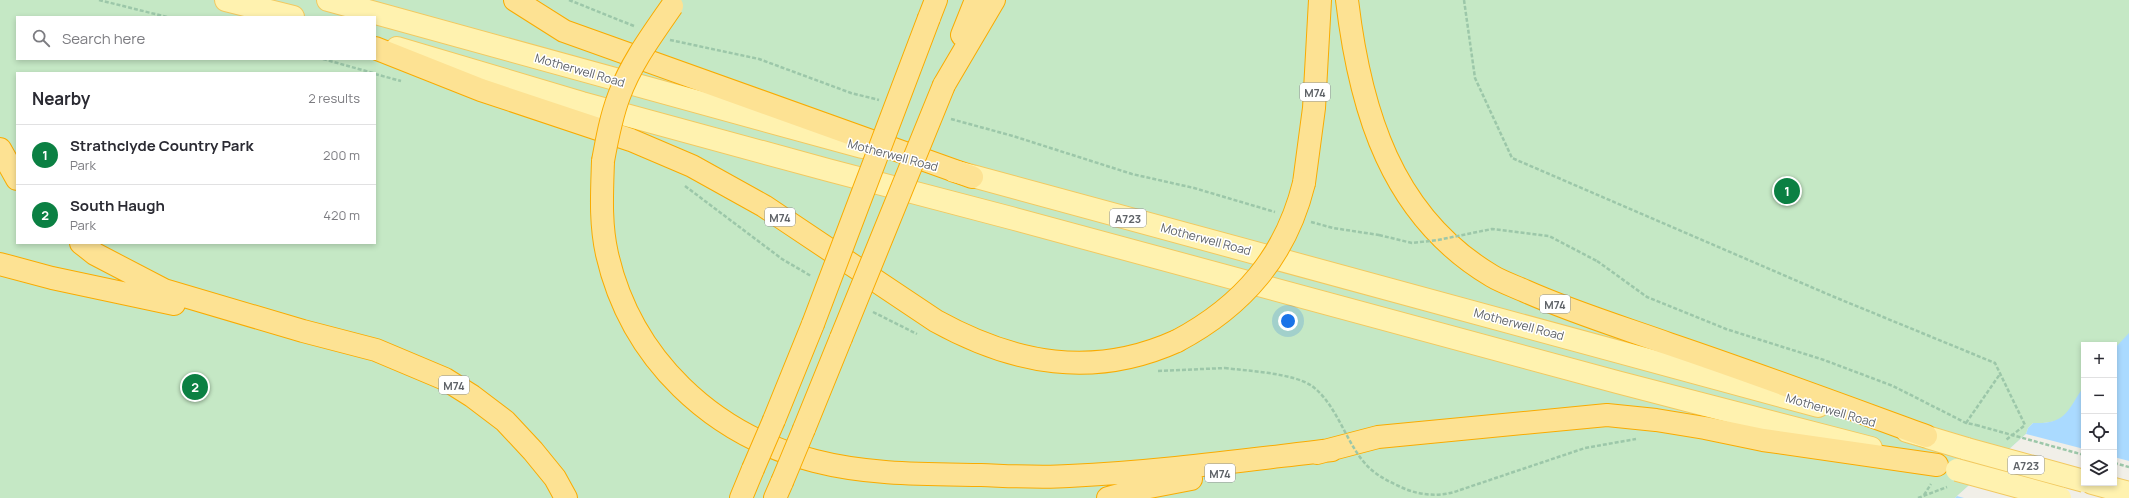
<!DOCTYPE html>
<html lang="en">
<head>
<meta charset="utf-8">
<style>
	:root { --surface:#fff; --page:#f7f7f7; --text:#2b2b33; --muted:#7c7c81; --line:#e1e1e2; --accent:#0b8043 }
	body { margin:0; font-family:Manrope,sans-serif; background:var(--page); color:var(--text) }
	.controls { position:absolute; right:12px; bottom:12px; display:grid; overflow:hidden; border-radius:0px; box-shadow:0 2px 6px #0003 }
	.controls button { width:36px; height:36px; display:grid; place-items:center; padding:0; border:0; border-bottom:1px solid var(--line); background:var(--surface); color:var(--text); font:20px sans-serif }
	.you { position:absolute; left:1288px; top:321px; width:14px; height:14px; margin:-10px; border:3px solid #fff; border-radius:50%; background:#1a73e8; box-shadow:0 0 0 6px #1a73e833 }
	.badge { display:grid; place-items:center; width:26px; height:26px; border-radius:50%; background:var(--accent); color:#fff; font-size:13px; font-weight:700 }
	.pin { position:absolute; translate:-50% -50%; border:2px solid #fff; box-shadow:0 1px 4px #0006 }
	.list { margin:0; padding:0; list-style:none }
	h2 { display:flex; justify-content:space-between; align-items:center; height:52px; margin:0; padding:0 16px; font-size:17px }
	h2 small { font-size:13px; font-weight:400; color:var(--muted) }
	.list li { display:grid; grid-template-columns:26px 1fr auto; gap:12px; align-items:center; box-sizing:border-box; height:60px; padding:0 16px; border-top:1px solid var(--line) }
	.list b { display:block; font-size:15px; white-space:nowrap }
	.list p { margin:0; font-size:13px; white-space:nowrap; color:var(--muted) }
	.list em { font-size:13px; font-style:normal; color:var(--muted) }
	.icon { flex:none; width:22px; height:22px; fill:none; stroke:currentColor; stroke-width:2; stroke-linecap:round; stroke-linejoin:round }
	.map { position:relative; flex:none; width:2129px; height:498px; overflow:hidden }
	.search { position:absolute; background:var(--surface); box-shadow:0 2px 6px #0003; left:16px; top:16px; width:360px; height:44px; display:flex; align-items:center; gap:10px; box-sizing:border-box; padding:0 14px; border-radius:0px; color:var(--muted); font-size:15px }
	.panel { position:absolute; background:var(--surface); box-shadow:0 2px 6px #0003; left:16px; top:72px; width:360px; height:172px; border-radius:0px }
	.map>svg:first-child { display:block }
</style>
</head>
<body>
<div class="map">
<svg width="2129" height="498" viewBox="0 0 2129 498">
	<rect width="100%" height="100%" fill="#f1efe8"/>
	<!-- green -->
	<path fill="#c5e8c5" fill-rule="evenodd" d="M0,0H2129V431L2114,426V345H2084V416C2066,418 2051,424 2033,423L2028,428L2026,434L1955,498H0ZM17,17H375V59H17ZM17,73H375V243H17Z"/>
	<!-- water -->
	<path fill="#aadaff" d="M2129,333V498H1955L2026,434L2028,428L2033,423C2067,424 2067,411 2084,386V483H2114V349Z"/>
	<!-- pier -->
	<path fill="#f1efe8" d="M2026,434L2084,449V483H2114V457L2129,461V498H1964L1957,496Z"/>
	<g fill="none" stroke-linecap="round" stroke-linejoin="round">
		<defs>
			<path id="primary" d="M226,0L293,17
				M328,0L862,147
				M397,48L582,103L828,170L1011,218L1617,382L1871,448
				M954,171L1818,406
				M1907,431L1967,449
				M2092,483L2129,493"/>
			<path id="motorway" d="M515,0L564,31L972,177
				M1347,0C1360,110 1391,216 1492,276C1502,282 1514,286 1525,291C1572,312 1621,327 1669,344C1755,373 1841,405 1926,436
				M929,18L936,0
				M962,35L976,0
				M375,48L481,90L631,140L692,166L764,206L936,321C1014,364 1093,379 1177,341
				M944,85L994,0
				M0,149L17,179
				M603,161C602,192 600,223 607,254C631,359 712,435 815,461C869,475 926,474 981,475C1010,476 1040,478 1069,476C1157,472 1245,460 1332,450
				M1304,183L1314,108L1320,0
				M81,243L95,254L164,290L303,331L376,350L445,379L472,396L505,421L533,451L555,478L566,498
				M0,264L52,278L174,304
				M774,420L813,324
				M804,429L841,338
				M1317,453L1378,437L1607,415L1656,420L1705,428L1763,440L1937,465
				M741,498L753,469
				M775,498L782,482
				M1108,498L1144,488L1191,479"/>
		</defs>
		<!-- primary casing -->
		<use href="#primary" stroke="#f2c960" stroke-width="24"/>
		<!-- motorway casing -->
		<use href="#motorway" stroke="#f9ab00" stroke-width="24"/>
		<!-- path -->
		<path stroke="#9cc7a9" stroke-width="2.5" stroke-dasharray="4 2" stroke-linecap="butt" d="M99,0L167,17
			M569,0L634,26
			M1464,0L1475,78L1512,158L1832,296L1995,363L2025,425L2006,440
			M670,40L759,59L851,93L879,100
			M323,59L373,73
			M375,74L401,81
			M951,119L1013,136L1132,174L1194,188L1275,212
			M685,186L782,259L811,276
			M1311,222L1333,228L1379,235
			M1597,261L1647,297L1726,329L1824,360L1893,386L1966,423L1976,425
			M873,312L917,334
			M1158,371L1225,368
			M1966,423L2000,374
			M2114,463L2129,467
			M1460,490L1585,448L1636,439
			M1924,495L1931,484
			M1918,498L1947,487"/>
		<!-- primary -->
		<use href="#primary" stroke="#fff2af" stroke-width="22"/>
		<!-- motorway -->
		<use href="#motorway" stroke="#fde293" stroke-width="22"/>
		<defs>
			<path id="primary-bridge" d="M1967,449L2084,481
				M1957,470L2060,498"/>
			<path id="motorway-bridge" d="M603,161C607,139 611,117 619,96C631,63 652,35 672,6
				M813,324L929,18
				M841,338L944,85
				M1177,341C1243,306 1286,256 1304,183
				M753,469L774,420
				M782,482L804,429"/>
		</defs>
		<!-- primary-bridge casing -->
		<use href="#primary-bridge" stroke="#f2c960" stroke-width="24" stroke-linecap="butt"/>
		<!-- motorway-bridge casing -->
		<use href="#motorway-bridge" stroke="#f9ab00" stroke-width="24" stroke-linecap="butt"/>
		<!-- path-bridge -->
		<path stroke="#9cc7a9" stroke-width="2.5" stroke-dasharray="4 2" stroke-linecap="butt" d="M1379,235L1412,243L1438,240L1492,229L1549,236L1597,261
			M1225,368C1248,371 1293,373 1312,386C1336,404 1345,439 1363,461C1374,475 1388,481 1403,488C1421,496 1442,497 1460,490
			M1976,425L2084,455"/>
		<!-- primary-bridge -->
		<use href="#primary-bridge" stroke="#fff2af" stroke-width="22"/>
		<!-- motorway-bridge -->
		<use href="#motorway-bridge" stroke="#fde293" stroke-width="22"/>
	</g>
	<g text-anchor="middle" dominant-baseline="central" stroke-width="3" stroke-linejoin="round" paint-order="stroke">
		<!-- shield labels -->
		<g fill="#fff" stroke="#8f9295" stroke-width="1">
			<rect x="1300" y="83" width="30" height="18" rx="3"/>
			<rect x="765" y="208" width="30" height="18" rx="3"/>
			<rect x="1110" y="209" width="36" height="18" rx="3"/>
			<rect x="1540" y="295" width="30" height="18" rx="3"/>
			<rect x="439" y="376" width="30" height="18" rx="3"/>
			<rect x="2008" y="456" width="36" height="18" rx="3"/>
			<rect x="1205" y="464" width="30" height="18" rx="3"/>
		</g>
		<g font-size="11" font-weight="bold" fill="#5f6368">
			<text x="1315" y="92">M74</text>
			<text x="780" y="217">M74</text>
			<text x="1128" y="218">A723</text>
			<text x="1555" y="304">M74</text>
			<text x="454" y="385">M74</text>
			<text x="2026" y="465">A723</text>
			<text x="1220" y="473">M74</text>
		</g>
		<!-- street labels -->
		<g font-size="12" fill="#5f6368" stroke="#fff">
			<text transform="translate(580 70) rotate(16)">Motherwell Road</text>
			<text transform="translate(893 155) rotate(15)">Motherwell Road</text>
			<text transform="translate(1206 239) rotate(15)">Motherwell Road</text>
			<text transform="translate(1519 324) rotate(15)">Motherwell Road</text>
			<text transform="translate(1831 410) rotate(16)">Motherwell Road</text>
		</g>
	</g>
</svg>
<div class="controls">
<button>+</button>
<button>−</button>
<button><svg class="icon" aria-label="locate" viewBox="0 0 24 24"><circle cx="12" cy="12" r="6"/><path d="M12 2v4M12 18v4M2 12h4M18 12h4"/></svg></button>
<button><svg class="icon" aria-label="layers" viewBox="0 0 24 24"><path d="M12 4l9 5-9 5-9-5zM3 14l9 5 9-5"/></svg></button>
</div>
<div class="you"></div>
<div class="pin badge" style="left:1787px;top:191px">1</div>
<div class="pin badge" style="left:195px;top:387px">2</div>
<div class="search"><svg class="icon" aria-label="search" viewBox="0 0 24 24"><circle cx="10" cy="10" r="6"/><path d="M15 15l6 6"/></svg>Search here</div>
<section class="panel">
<h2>Nearby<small>2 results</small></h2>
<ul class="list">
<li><span class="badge">1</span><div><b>Strathclyde Country Park</b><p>Park</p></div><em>200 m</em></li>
<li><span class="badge">2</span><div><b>South Haugh</b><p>Park</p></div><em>420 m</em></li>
</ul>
</section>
</div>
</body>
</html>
